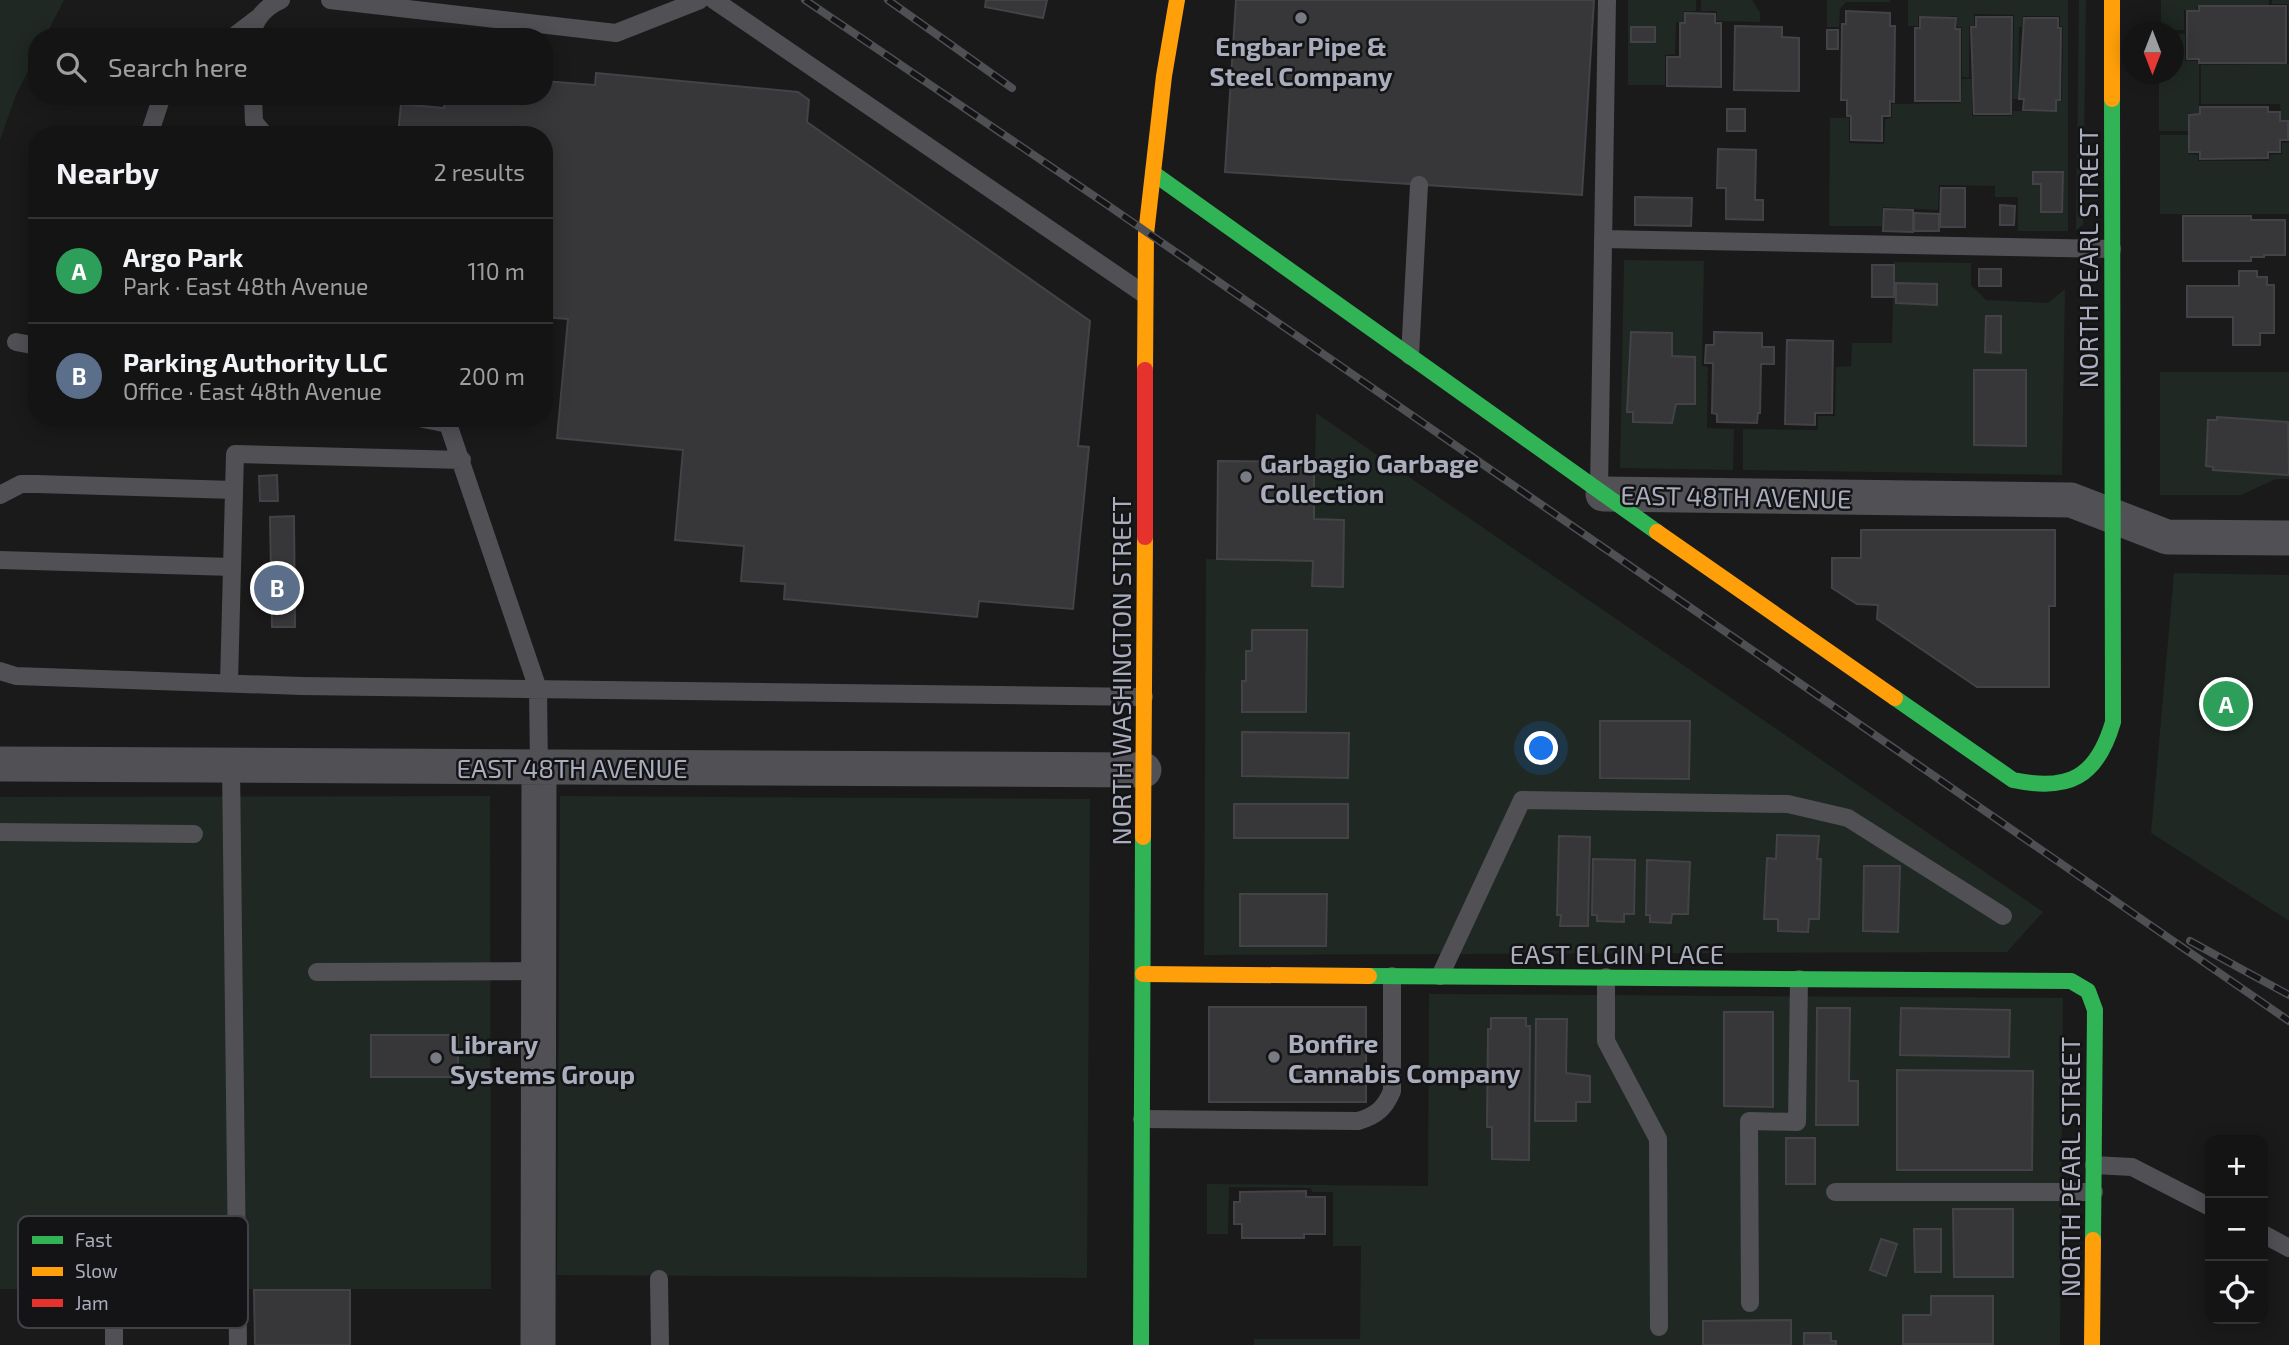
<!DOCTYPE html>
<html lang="en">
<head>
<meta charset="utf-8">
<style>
	:root { --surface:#141414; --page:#1d1d1d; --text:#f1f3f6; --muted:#9d9ea0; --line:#333334; --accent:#787a84 }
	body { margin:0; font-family:"Exo 2",sans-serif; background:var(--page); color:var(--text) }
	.controls { position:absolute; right:21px; bottom:21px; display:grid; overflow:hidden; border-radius:14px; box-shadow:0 4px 18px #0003 }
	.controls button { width:63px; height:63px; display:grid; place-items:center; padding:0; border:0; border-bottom:2px solid var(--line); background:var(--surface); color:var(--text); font:35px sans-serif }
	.compass { position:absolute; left:2121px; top:21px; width:63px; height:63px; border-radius:50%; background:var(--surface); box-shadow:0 4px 18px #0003; rotate:180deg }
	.you { position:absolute; left:1542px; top:749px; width:24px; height:24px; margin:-18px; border:5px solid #fff; border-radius:50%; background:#1a73e8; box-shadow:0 0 0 10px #1a73e833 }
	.badge { display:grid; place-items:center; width:46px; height:46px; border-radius:50%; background:var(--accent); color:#fff; font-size:23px; font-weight:700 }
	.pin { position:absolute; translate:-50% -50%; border:4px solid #fff; box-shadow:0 2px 7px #0006 }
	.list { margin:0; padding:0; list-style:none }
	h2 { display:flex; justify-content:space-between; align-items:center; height:91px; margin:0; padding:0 28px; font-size:30px }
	h2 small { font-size:23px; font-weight:400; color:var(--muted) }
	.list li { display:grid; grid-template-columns:46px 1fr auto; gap:21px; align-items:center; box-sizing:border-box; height:105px; padding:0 28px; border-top:2px solid var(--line) }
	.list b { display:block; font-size:26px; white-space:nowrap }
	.list p { margin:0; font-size:23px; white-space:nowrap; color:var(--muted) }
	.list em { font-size:23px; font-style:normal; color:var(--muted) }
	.icon { flex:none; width:38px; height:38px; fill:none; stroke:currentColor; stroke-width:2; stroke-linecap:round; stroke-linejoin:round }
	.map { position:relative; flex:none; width:2289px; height:1345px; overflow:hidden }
	.search { position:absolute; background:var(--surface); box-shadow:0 4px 18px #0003; left:28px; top:28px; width:525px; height:77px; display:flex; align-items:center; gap:18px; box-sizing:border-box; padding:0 24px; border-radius:28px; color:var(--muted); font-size:26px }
	.panel { position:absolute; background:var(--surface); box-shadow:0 4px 18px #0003; left:28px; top:126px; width:525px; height:301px; border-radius:28px }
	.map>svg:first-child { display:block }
</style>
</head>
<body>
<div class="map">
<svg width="2289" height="1345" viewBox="0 0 2289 1345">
	<rect width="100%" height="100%" fill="#1a1a1b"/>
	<!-- green -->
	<path fill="#1f2822" d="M0,0H64L45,37H37V53L16,95L0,140Z
		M1628,0H1696V11H1684V22H1676L1675,54L1665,55V85H1628Z
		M1701,0H1752L1760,13V22L1716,21L1717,11H1701Z
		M1827,0H1890V2H1846L1840,9L1839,27H1827Z
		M1908,0H2068V231H2018V197H1995V186L1939,185L1938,210L1883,207L1882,226H1829L1830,118H1849V143L1884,144L1885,119L1892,118V104L1961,103L1962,79H1972V116H2012L2013,111L2056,112L2057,100H2062L2063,26H2060V16H2023L2022,27H2019L2018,99H2013L2014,15L1974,14V26H1969V78L1962,77V27H1957V16H1918V26H1908Z
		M2079,0H2086L2083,225L2076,230Z
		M2161,0H2269V6H2197V11L2184,10V30H2161Z
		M2272,0H2289V120H2281L2280,104H2201V65L2289,64L2288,4H2272Z
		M2174,34H2185V61H2197L2199,65V114L2188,113V131H2159V74H2174Z
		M2160,135H2188V154L2198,155V161H2269L2270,155L2282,154V143H2289V214H2160Z
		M1624,260L1704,261L1702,366L1708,367L1707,428L1734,429L1733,470L1620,468Z
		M1894,262L1971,263V285L1986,300L2048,303L2065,289L2062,475L1743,470V429L1818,430V416H1835L1836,367L1851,366L1852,343H1892Z
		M2160,372H2289V479H2276L2241,495H2160Z
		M1316,413L2043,912L2007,952L1204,955L1206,559L1313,561L1312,586H1343L1344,520L1314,519Z
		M2174,573L2289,575V921L2151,833Z
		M490,796L491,1289H0V797Z
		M560,796L1090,799L1087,1278L557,1275Z
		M1429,994L2063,998L2060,1345H1254V1339H1360L1361,1246H1333V1192H1312L1311,1188L1229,1187L1228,1234H1207V1184L1428,1186Z"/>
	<!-- building -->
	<path fill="#373739" stroke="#434347" stroke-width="2" d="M986,0H1047L1043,18L985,7Z
		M1236,0H1594L1582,195L1225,172Z
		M2199,6H2286V63H2199V59H2187V11H2199Z
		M1846,11L1890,13V26H1895L1894,102L1890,101V116H1882V141L1851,140V116H1847V100H1841L1842,24H1846Z
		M1685,13L1715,14V23H1721V87L1667,86V57H1680V23H1685Z
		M1920,17L1956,18L1955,29H1960V101H1915V28H1920Z
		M1976,17H2012L2011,114H1974L1971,27H1976Z
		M2024,18H2058V28H2061L2060,100H2056V111L2023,110L2024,99H2019Z
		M1735,26L1782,27V37L1799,38V91L1734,90Z
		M1631,27H1655V42H1631Z
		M1827,30H1838V49H1827Z
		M596,73L798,92L809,100L807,122L1090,321L1078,446L1089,447L1073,609L979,601L977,617L784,599L785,584L741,581L744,546L675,540L683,450L557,438L568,319L544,317V135H398L401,104L444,108L445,96H544V81L595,85Z
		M2200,107H2268V112H2280V121H2288V140H2280V152H2268V158L2200,159V152H2189V115L2200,114Z
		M1727,109H1745V131H1727Z
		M1718,149L1756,150L1755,200H1763V220L1726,219V188H1717Z
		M2033,172H2063L2062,212H2041V184H2033Z
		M1941,188H1965V227H1940Z
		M1635,197L1692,198L1691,226L1635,225Z
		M2000,205L2015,206L2014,225H2000Z
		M1884,209L1913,210V232L1883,231Z
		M1914,213L1939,214V231H1914Z
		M2183,216H2251V220H2285V255H2264V257H2251V261H2183Z
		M1872,265H1894V297H1872Z
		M1979,269H2001V286H1979Z
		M2239,271H2257V277H2267V285H2274V333H2260V345H2233V317H2187V286H2239Z
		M1896,283L1937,284V305L1896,303Z
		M1986,316H2001V353L1985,352Z
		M1631,332L1672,333V356L1695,357V404H1676L1672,423L1633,422V412H1627Z
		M1714,332L1762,333V347H1774V364H1761L1760,413H1758L1757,423L1717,422V414L1712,413L1713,363H1705L1706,345H1714Z
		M1787,340L1833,341L1832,413H1815V425L1785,424Z
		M1974,370H2026V446L1974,445Z
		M2217,417L2288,422L2289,475L2213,470V467L2206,466L2208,420H2217Z
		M1218,461L1314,462V519L1344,520L1343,587L1312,586L1313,561L1217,559Z
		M277,475L278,501H260L259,476Z
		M294,516L295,627H272L270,517Z
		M1861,530H2055V606H2049V687H1977L1877,619L1878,605L1857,604L1832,588V558H1861Z
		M1252,630H1307L1306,712H1242V681H1246V651H1252Z
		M1600,721H1690L1689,779L1600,778Z
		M1242,732L1349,733L1348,778L1242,776Z
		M1234,804H1348V838H1234Z
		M1777,835L1819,836L1817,859H1821L1819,919H1809L1808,932L1778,931V919H1764L1767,858L1776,859Z
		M1559,836L1590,837L1588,926H1560L1561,915H1557Z
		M1593,859L1635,860L1634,914H1624V922L1597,921V915H1592Z
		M1647,860L1690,862L1688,914H1672L1671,923L1650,922V915H1646Z
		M1864,866H1900L1898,932L1863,931Z
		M1240,894H1327L1326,946H1240Z
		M1209,1007H1366V1102H1209Z
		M1817,1008H1850L1849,1081H1858V1125H1816Z
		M1901,1008L2010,1010L2009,1057L1900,1055Z
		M1724,1012H1773V1107L1724,1106Z
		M1491,1018H1526V1026H1530L1529,1160L1492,1159V1127H1487L1488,1029H1491Z
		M1536,1019H1567L1566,1073L1590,1076V1102H1576V1121H1535Z
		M371,1035H458V1077H371Z
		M1897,1070L2033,1071L2032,1170H1897Z
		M1786,1138H1815V1184H1786Z
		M1306,1191V1197H1325V1234H1304V1238H1242V1224H1234V1202H1240V1192Z
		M1953,1209H2013V1277H1954Z
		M1914,1229H1941V1272H1915Z
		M1881,1239L1897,1244L1886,1276L1870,1270Z
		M254,1290H350V1345H255Z
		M1931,1296H1993V1344H1903V1315H1931Z
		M1791,1320V1345H1703V1321Z
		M1804,1333H1831V1341H1836V1345H1804Z"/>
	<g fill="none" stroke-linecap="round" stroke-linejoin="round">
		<!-- lane -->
		<path stroke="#505055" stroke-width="18" d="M330,0L616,33L700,0
			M714,0L1144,294
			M233,37L258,18
			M251,37C254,20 265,7 281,0
			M253,96L254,122L265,135
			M149,135L162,96
			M1603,239L2112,249
			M16,342L37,346
			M1410,356L1419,185
			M419,418L448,424
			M446,418L538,689L539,767
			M1599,490L1607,0
			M0,495L21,484H37L234,490
			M0,560L232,567
			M0,671L16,676L301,686L1144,697
			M229,683L235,454L462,460
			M231,766L238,1345
			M0,832L194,834
			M317,972L538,971
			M1440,976L1522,800L1788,804L1848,818L2003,916
			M1606,977V1041L1658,1139L1659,1327
			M1142,1119L1358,1121C1376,1116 1385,1108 1392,1091V976
			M2094,1165L2132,1167L2210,1207
			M1835,1192H2094
			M2263,1234L2289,1248
			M659,1279L660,1345
			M1750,1303L1749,1121L1797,1122L1799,979
			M114,1315V1345"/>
		<!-- street -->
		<path stroke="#505055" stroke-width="35" d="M1603,494L2071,500L2167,537L2289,538
			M0,764L1144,770
			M538,1345L539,767"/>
		<!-- fast -->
		<path stroke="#30b455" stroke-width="16" d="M1153,173L1657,532
			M1895,698L2013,780C2069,792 2097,777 2113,722L2112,99
			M1369,976L2071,981L2088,991L2095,1010L2093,1240
			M1141,1345L1143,837"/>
		<!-- slow -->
		<path stroke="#ff9f0a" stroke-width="16" d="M2112,0V99
			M1145,370L1146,234L1164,76L1177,0
			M1657,532L1895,698
			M1143,837L1145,537
			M1143,974L1369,976
			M2092,1345L2093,1240"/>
		<!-- jam -->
		<path stroke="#e5322d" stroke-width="16" d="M1145,537V370"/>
		<defs>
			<path id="rail" d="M805,0L1106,204L2289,1021
				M888,0L1012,88
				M2190,941L2289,995"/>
		</defs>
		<!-- rail casing -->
		<use href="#rail" stroke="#4f5053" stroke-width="8"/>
		<!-- rail -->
		<use href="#rail" stroke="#141417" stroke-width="5" stroke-dasharray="16" stroke-linecap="butt"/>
	</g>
	<!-- markers -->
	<g fill="#787a84" stroke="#141417" stroke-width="2.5">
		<circle cx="1301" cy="18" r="7"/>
		<circle cx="1246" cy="477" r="7"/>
		<circle cx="1274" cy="1057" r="7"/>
		<circle cx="436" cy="1058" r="7"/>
	</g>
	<g text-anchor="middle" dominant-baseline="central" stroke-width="5" stroke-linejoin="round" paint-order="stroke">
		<!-- poi labels -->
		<g font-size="26" font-weight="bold" fill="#aaadbc" stroke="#141417" text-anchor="start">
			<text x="1301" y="45" text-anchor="middle">Engbar Pipe &amp;<tspan x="1301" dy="30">Steel Company</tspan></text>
			<text x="1260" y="462">Garbagio Garbage<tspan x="1260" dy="30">Collection</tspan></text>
			<text x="1288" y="1042">Bonfire<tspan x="1288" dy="30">Cannabis Company</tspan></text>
			<text x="450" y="1043">Library<tspan x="450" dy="30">Systems Group</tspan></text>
		</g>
		<!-- street labels -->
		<g font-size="26" fill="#aaadbc" stroke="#141417">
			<text transform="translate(2087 258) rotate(-90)">NORTH PEARL STREET</text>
			<text transform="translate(1736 496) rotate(1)">EAST 48TH AVENUE</text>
			<text transform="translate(1120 671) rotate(-90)">NORTH WASHINGTON STREET</text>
			<text x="572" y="767">EAST 48TH AVENUE</text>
			<text x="1617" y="953">EAST ELGIN PLACE</text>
			<text transform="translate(2069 1167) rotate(-90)">NORTH PEARL STREET</text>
		</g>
	</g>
	<!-- legend -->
	<rect x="18" y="1216" width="230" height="112" rx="10" fill="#141417" stroke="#414249" stroke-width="2"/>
	<rect x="32" y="1236" width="31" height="8" fill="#30b455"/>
	<rect x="32" y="1267" width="31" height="9" fill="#ff9f0a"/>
	<rect x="32" y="1299" width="31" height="8" fill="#e5322d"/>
	<g font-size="19" fill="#aaadbc">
		<text x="75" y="1247">Fast</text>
		<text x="75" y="1278">Slow</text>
		<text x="75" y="1310">Jam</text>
	</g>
</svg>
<div class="controls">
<button>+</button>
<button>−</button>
<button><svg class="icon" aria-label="locate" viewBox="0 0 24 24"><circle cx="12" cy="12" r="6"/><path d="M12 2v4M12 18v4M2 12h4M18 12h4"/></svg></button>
</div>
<svg class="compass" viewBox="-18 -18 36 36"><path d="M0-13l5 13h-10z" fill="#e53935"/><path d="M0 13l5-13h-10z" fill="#9d9ea0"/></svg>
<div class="you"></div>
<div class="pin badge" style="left:2226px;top:704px;background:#2e9e5b">A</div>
<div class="pin badge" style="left:277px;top:588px;background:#5c6f8a">B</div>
<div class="search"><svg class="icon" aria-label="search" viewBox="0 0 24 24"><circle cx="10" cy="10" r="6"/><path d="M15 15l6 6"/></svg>Search here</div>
<section class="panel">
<h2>Nearby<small>2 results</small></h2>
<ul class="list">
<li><span class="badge" style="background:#2e9e5b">A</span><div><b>Argo Park</b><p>Park · East 48th Avenue</p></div><em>110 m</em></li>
<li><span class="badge" style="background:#5c6f8a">B</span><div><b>Parking Authority LLC</b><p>Office · East 48th Avenue</p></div><em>200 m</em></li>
</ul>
</section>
</div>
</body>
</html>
